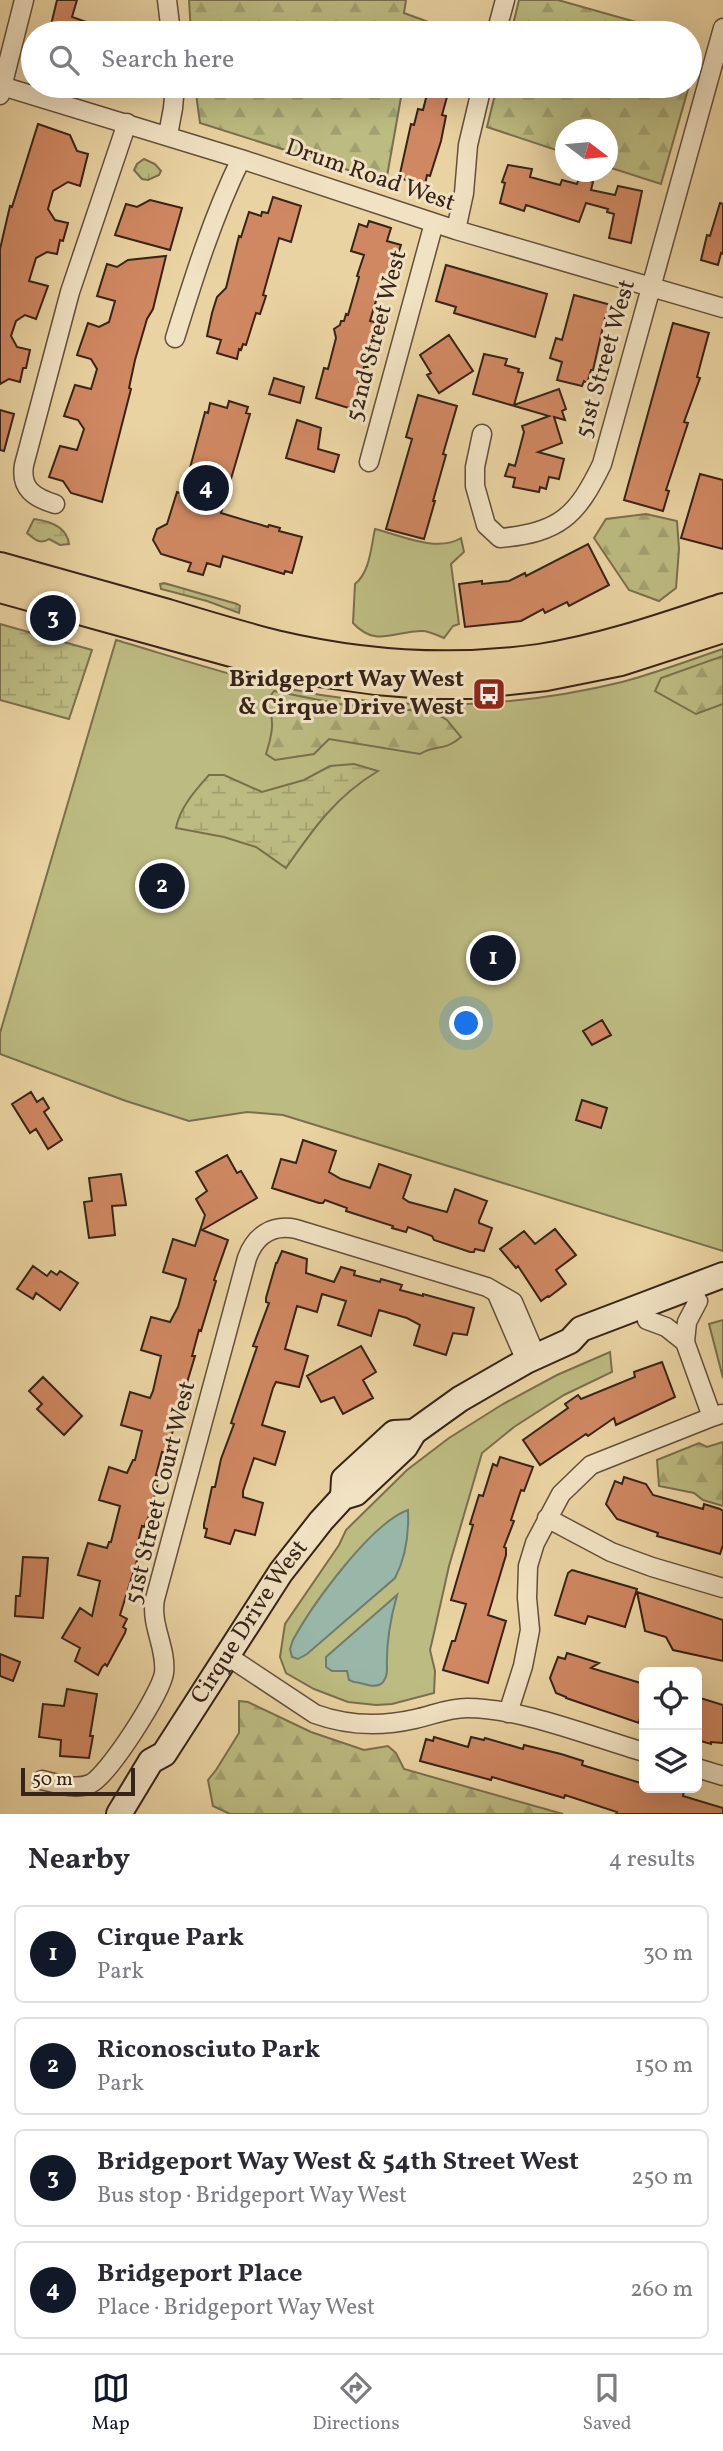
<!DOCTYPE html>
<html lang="en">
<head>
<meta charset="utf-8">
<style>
	:root { --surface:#fff; --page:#f7f7f7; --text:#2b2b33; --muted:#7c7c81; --line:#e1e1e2; --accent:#111827 }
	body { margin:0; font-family:Vollkorn,serif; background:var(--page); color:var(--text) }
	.controls { position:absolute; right:21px; bottom:21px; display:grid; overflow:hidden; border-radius:10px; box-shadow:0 7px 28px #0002 }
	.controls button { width:63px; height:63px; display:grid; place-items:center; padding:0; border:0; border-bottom:2px solid var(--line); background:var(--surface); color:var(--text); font:35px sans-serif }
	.compass { position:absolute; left:555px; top:119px; width:63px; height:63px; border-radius:50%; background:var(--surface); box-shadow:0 7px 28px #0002; rotate:106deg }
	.scale { position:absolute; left:21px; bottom:18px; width:114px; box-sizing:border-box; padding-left:7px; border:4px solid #372319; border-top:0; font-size:19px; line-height:24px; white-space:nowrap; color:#372319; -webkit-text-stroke:5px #f1e2c3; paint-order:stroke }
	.you { position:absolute; left:467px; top:1024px; width:24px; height:24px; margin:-18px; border:5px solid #fff; border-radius:50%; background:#1a73e8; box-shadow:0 0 0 10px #1a73e833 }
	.badge { display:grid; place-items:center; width:46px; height:46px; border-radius:50%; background:var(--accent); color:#fff; font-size:23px; font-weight:700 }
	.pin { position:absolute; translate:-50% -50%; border:4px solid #fff; box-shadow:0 2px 7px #0006 }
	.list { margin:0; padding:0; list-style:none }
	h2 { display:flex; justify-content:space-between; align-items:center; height:91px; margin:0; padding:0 28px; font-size:30px }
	h2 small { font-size:23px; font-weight:400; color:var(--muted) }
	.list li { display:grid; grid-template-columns:46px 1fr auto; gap:21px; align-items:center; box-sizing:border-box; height:98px; margin:0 14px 14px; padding:0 14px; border:2px solid var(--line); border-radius:10px }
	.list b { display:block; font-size:26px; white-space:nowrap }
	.list p { margin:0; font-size:23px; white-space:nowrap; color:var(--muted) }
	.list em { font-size:23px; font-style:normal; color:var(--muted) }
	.icon { flex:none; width:38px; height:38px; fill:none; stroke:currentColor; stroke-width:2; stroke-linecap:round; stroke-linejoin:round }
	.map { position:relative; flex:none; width:723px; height:1814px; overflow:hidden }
	.search { position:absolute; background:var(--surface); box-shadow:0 7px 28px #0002; left:21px; right:21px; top:21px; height:77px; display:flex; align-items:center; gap:18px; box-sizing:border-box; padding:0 24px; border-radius:38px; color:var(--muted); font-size:26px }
	.sheet { height:539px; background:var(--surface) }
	nav { display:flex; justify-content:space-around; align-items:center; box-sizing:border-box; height:98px; border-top:2px solid var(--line); background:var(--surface); font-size:19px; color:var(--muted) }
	nav a { display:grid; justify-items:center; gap:4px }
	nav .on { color:var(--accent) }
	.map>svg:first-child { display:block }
</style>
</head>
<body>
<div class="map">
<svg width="723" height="1814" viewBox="0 0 723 1814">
	<defs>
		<pattern id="forest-firs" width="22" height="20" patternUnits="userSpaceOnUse" patternTransform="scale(1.75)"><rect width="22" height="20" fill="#bcbb81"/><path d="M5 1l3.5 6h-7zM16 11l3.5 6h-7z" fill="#a2a06f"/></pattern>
		<pattern id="wetland-marsh" width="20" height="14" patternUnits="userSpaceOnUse" patternTransform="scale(1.75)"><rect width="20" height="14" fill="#bcbb81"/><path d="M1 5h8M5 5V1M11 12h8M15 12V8" fill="none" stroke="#a2a06f"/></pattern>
	</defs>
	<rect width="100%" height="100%" fill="#ead3a2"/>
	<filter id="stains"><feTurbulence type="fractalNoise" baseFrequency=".00286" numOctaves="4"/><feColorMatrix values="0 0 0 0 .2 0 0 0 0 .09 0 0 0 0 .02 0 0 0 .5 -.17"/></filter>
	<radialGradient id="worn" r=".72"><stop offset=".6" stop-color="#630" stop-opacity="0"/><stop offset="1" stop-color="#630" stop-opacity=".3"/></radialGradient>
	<!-- green -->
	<path fill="#bcbb81" stroke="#7a6f4d" stroke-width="2" d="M375,529C400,535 437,553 461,538L464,552L451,564L459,624L453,626L444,638C437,635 429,631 422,631C394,631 376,648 353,623L355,584C370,572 371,547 375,529Z
		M116,640C184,660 252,683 321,695C421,711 524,706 622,682C656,673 690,660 723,649V1251L283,1115L247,1112L189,1121L126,1101L0,1054V1033Z
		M723,1320V1378L709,1324Z
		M610,1352L612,1372L564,1395L514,1427L482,1453L449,1566L434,1633L430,1650L435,1671L434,1693L392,1704L376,1705L348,1702L314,1689L286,1673L280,1657L285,1624L339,1545L346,1530L407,1470L449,1438L503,1404L557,1375Z"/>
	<!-- forest -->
	<path fill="url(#forest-firs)" stroke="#7a6f4d" stroke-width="2" d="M189,0H406L404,13L434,24L428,33H191Z
		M519,0H558L675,33H511Z
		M195,86H403L386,182L200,123Z
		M497,86H689L661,184L608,167V130H566L565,153L487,127Z
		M646,514L677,521L679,549L676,588L659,601L629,590L594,538L606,519Z
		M723,656V704L696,714L655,691L661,678Z
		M274,691L339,704L433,712L447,720L461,737C442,753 437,743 420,754L329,739L314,754L275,760L266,754C272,735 276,719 266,702Z
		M723,1442V1506L703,1500L694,1493L659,1486L657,1460L699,1443L707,1447Z
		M239,1701L248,1702L311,1732L364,1750L388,1746L396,1753L404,1769L563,1814H230L213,1806L208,1780L216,1770L239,1733Z"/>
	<!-- wetland -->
	<path fill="url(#wetland-marsh)" stroke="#7a6f4d" stroke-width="2" d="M144,159L155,164L161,171L159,175L148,180L142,179L134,170L137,164Z
		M34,519C49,521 67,526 69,544L60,545L49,539C40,545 34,539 27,533Z
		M164,583L237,604L240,606L239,613L207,601L161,589L160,584Z
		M0,624L92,650L69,719L0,700Z
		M354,764L378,771C336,796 313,829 286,868L256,847L224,837L176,828C180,807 195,791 209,775H224L262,792L304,780L330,766Z"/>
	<!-- water -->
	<path fill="#98b7a9" stroke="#717c6f" stroke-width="2" d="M408,1510C409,1533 406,1557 395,1578L307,1654L298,1659L292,1657L290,1649L293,1640C312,1605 371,1523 408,1510Z
		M397,1595C390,1620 386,1643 387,1669C387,1675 386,1680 381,1684C371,1689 362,1682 354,1682L349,1680L347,1671H332L326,1667V1657Z"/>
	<!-- building -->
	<path fill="#d08862" stroke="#372319" stroke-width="2" d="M57,0H77L72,17L86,22L83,33H49Z
		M429,86H450L442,115L446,116L441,141L430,176L427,175L425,185L399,178L411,124L414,125L418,109L423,110Z
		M38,124L70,135L77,151L88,154L80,186L68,182L53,191L48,209L55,220L68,223L63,241L60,240L57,254L47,252L36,258L29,281L48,286L36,319L25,315L16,321L11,336L17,347L30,350L26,368H23L20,382L9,379L0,384V249L10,206L12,207Z
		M508,165L532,169L530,177L560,185L562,180L577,184L579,178L593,182L591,190L615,195L618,186L642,191L631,243L609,238L614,214L607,212L608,209L586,203L579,222L526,205L524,211L500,203L505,183L502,182Z
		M273,197L301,206L291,242L279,238L263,295L266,296L260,314L256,313L246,345L243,344L241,350L239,349L237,359L217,353L221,340L207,336L212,313L217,297L226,288L239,236L241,237L249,212L261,216L262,212L268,213Z
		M150,200L182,208L170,250L115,235L126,204L137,207Z
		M720,203L723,204V254L721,253L718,265L701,260L707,235L710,236Z
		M369,221L391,228L387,241L401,245L393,268L390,267L386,283L381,292L379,291L370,321L375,322L370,343L374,344L372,353L368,367H364L352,409L316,398L324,368L328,369L336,338L334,329L340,325L341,321H344L346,314L348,315L359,277L357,276L364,255L351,251L359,224L367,227Z
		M166,256L153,309L147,319L135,360L129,388L131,389L102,502L71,493L63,481L49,477L60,446L77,450L84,429L78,420L64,416L75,385L91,389L97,369L91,359L77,355L88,323L99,327L109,322L115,301L97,296L107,264L117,267L128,260Z
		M446,265L547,294L535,337L454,313L456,307L436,301Z
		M574,295L611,305L607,319L605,318L593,370H591L587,383L584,381L582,386L557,380L562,362L550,358L556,338L562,340Z
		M673,323L709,333L708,336L697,377L700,378L684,422L688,423L666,490L669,491L663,511L624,500Z
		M449,335L473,371L439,393L427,375L431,373L420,355Z
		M484,354L507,359L505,365L519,369L518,372L523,373L514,405L559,389L566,409L562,411L565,420L554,417L562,443L538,452L564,459L559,479L549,477L546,489L540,487L539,492L513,487L515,478L505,476L509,464L515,466L524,432L522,426L549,416L473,394Z
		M274,378L304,387L300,403L269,394Z
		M418,395L457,406L443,454L446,455L433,501H435L424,539L386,529L412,439L406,437Z
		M229,401L248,407L246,413L250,414L221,513L268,527L269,525L280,528L279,531L302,537L292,573L285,571L284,574L223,556L220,567L207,563L203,575L188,571L191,563L161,554L153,540L157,529L167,524L177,492L183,494L205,412L208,413L210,403L227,408Z
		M0,410L14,414L4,451L0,450Z
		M297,420L321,428L318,449L339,455L334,472L286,458Z
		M700,474L723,480V549L681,538Z
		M588,544L609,585L569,606L567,602L545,613L543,609L521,621L465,627L459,584L482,581V584L509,581L525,573L526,576Z
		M602,1020L611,1035L592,1045L583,1031Z
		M31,1092L37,1102L43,1098L49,1108L44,1112L62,1140L48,1149L36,1129L30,1133L12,1104Z
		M582,1100L607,1108L601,1128L576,1120Z
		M303,1140L336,1151L329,1172L341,1179L370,1188L379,1164L411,1175L403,1198L409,1202L447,1212L455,1189L487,1201L479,1221V1223L492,1228L484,1251L475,1249L474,1252H470L434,1240L432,1236L408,1227L406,1232L392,1228L393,1226L346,1211L347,1208L325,1200L323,1203H319L272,1188L281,1159L296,1163Z
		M227,1155L237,1173L241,1171L257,1198L202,1230L228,1240L214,1280L216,1281L201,1331L199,1330L192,1356H195L180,1406H178L168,1453L162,1452L156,1475H159V1479L149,1516L144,1527L142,1526L136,1550H139V1554L120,1615L127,1619L123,1627L126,1629L125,1633L107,1666L105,1664L102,1667L98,1675L75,1661L80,1648L62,1638L80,1608L92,1616L100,1581L78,1575L88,1543L107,1548L109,1542H111L120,1506L99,1500L109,1467L127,1473L133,1460H135L142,1431L121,1425L130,1392L150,1398L153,1391L161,1356L141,1350L151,1317L170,1322L178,1307L186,1279L163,1272L173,1239L195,1246L205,1215L196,1199L207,1191L196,1172Z
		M121,1174L126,1205L112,1206L115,1235L89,1238L84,1202L92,1201L89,1178Z
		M555,1229L576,1255L556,1270L566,1284L549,1297L548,1296L541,1301L518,1266L516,1268L500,1249L524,1231L535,1244Z
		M282,1251L307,1259L306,1273L334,1282L341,1267L355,1271L354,1275L380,1282L381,1279L402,1285L400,1290L423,1296V1294L474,1308L467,1335L453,1333L446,1355L414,1345L420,1325L407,1318L379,1310L371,1336L338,1325L346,1301L322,1294L317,1312L297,1306L285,1349L308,1356L299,1387L276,1382L273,1388L262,1425L285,1432L275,1465L254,1458L243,1491V1497L263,1503L255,1535L235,1530L230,1544L205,1537L207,1529L204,1528V1524L212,1487H215L221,1459L234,1424L231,1423L257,1347L253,1346L269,1303L266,1302V1298L276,1263H277Z
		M33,1266L47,1276L51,1271L57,1275L60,1271L78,1283L60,1310L36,1293L33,1299L17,1289Z
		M361,1346L376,1372L363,1380L373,1398L343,1414L334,1397L321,1402L307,1376Z
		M662,1362L675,1397L616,1425L614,1418L588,1436L586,1434L540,1465L523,1440L568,1408L565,1404L578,1395L581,1399L635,1377L634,1372Z
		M43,1377L82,1416L64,1435L37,1409L42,1404L29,1391Z
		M500,1457L533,1467L524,1491L521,1490L511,1520L514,1521L504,1547L506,1548V1555L488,1615L506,1621L488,1683L443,1670L452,1641H455L466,1604L451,1600L473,1525L470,1524L479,1495L483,1496L493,1464L497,1466Z
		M624,1477L646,1484L653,1495L703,1509L704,1504L720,1509L723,1511V1545L720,1554L657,1536L658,1533L617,1519L606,1504L615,1481L622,1484Z
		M23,1557L48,1558L43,1618L15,1616L16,1596H20Z
		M572,1570L637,1589L625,1627L588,1616L585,1624L555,1615L568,1573Z
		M637,1592L723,1620V1661L673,1650L666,1637L645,1631Z
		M567,1653L599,1663L591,1668L644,1684V1720L640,1718L639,1723L566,1698V1697L556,1693L550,1678L558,1657L565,1659Z
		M0,1654L20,1662L13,1681L0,1676Z
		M67,1689L97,1694L90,1736H93L89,1758L60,1756L61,1740L39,1737L43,1704L64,1706Z
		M697,1697L723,1705V1743L711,1742V1744L697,1740Z
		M434,1737L468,1747L471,1737L484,1740L485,1738L523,1749L524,1745L561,1754L583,1761L582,1765L644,1784V1788H676L684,1790L683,1796L723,1808V1814H616L617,1812L565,1795L564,1798L492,1777L491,1780L420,1761L426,1739L433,1741Z"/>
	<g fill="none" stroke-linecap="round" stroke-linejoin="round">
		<defs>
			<path id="street" d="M167,0L171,33
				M496,33L505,0
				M2,86L241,159L456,230L723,308
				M0,95L24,0
				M168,135L173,108L175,86
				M456,230L464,193L468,145L482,86
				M175,338C194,277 213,216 241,159
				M482,434L475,467V486L486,525L500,538C559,533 577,516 602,464L723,28
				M369,462L434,223
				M55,504C35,498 20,489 24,465L70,292L127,123
				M497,1294L526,1361
				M698,1301L687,1322L685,1342L712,1417L721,1414
				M647,1320L666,1327L685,1342
				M547,1518L611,1552L652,1567L723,1588
				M226,1655L315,1714C348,1726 380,1727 415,1719C433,1715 448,1708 467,1708C521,1708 592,1737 644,1752
				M508,1713L523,1666L530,1630L527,1598L528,1566L535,1543L561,1494L591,1465L712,1417
				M697,1768L723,1776
				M42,1780C58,1784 75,1790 90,1784C108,1776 161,1693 164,1673C167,1648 150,1625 155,1599L247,1258C255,1236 272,1224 296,1229L487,1287L513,1302L536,1356"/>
			<g id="secondary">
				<path d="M343,1497L344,1479L394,1433L414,1432"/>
				<path id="s1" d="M119,1814L151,1761L164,1754L281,1572L321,1521L343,1497L356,1493L405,1447L414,1432L460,1399L526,1361L570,1341L581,1329L723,1275"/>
			</g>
			<path id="primary" d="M0,566C56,582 112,597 168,613C204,624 240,635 276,644C361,664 452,670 539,658C603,648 663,627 723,607
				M0,589L289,669L376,681L425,685H474L546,677L621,662L723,629"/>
		</defs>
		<!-- street casing -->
		<use href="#street" stroke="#644f3b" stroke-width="21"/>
		<!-- secondary casing -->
		<use href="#secondary" stroke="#372319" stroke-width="28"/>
		<!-- primary casing -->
		<use href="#primary" stroke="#372319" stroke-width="30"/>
		<!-- street -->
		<use href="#street" stroke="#f1e2c3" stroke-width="18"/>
		<!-- secondary -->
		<use href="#secondary" stroke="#f1e2c3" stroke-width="24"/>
		<!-- primary -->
		<use href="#primary" stroke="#ead3a2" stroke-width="26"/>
	</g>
	<!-- icons -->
	<defs>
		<symbol id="bus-square" viewBox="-11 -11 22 22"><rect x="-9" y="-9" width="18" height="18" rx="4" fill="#8f2418" stroke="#f1e2c3"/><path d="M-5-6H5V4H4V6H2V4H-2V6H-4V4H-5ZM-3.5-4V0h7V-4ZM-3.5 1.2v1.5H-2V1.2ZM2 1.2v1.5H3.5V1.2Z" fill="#fff"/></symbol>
	</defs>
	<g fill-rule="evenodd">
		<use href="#bus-square" x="470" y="675" width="38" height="38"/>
	</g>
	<g text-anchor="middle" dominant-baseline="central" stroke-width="6" stroke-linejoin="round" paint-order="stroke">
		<!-- street labels -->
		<g font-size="24" fill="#372319" stroke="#f1e2c3">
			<text transform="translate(370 176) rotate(19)">Drum Road West</text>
			<text transform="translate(377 336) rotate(-75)">52nd Street West</text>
			<text transform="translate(606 359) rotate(-74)">51st Street West</text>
			<text transform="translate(161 1493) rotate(-76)">51st Street Court West</text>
			<text stroke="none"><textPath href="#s1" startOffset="234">Cirque Drive West</textPath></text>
		</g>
		<!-- poi labels -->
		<g font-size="24" font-weight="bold" fill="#372319" stroke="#f1e2c3" text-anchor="end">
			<text x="464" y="680">Bridgeport Way West<tspan x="464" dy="28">&amp; Cirque Drive West</tspan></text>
		</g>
	</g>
	<rect width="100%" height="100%" filter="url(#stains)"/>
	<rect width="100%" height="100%" fill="url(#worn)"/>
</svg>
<div class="controls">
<button><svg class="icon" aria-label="locate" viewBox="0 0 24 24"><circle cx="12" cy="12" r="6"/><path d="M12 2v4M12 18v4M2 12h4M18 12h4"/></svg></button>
<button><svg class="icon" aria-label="layers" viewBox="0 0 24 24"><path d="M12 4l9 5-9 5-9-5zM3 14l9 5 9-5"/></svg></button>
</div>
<svg class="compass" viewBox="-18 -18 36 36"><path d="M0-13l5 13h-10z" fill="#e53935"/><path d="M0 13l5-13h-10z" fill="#7c7c81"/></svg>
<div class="scale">50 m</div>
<div class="you"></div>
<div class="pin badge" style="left:493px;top:958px">1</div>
<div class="pin badge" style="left:162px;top:886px">2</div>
<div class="pin badge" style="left:53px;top:618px">3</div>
<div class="pin badge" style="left:206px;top:488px">4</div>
<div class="search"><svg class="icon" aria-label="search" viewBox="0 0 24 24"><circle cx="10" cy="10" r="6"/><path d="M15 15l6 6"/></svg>Search here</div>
</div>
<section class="sheet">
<h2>Nearby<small>4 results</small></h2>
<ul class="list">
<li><span class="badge">1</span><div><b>Cirque Park</b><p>Park</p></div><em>30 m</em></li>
<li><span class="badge">2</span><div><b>Riconosciuto Park</b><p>Park</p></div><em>150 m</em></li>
<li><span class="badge">3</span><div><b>Bridgeport Way West &amp; 54th Street West</b><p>Bus stop · Bridgeport Way West</p></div><em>250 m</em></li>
<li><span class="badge">4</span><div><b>Bridgeport Place</b><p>Place · Bridgeport Way West</p></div><em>260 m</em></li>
</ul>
</section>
<nav>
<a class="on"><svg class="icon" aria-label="map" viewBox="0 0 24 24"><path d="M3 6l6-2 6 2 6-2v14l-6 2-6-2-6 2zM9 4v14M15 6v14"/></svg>Map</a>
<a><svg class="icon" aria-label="directions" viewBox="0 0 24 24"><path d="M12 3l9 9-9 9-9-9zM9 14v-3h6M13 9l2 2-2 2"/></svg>Directions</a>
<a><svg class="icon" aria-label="saved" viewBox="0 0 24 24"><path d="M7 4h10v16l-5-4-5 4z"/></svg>Saved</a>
</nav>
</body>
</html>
